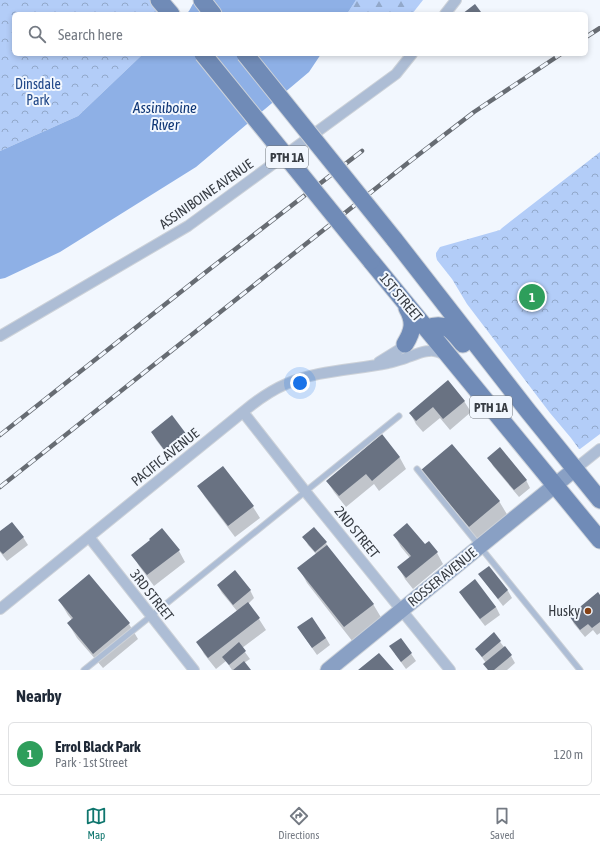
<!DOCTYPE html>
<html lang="en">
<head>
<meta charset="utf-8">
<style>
	:root { --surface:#fff; --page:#f2f2f3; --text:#1f2937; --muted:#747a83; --line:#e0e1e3; --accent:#0f766e }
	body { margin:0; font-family:"Asap Condensed",sans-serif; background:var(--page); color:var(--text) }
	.you { position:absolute; left:300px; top:383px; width:14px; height:14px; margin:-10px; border:3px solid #fff; border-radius:50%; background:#1a73e8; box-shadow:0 0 0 6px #1a73e833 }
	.badge { display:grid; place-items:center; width:26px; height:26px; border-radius:50%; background:var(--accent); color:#fff; font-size:13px; font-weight:700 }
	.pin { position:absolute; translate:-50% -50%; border:2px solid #fff; box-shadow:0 1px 4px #0006 }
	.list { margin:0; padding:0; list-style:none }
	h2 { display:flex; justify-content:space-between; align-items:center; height:52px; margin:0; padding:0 16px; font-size:17px }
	h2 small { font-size:13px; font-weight:400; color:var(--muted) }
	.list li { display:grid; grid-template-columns:26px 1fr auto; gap:12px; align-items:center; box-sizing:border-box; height:64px; margin:0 8px 8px; padding:0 8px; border:1px solid var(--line); border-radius:6px }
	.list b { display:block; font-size:15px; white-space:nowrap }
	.list p { margin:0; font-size:13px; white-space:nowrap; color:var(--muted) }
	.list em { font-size:13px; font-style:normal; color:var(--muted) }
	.icon { flex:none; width:22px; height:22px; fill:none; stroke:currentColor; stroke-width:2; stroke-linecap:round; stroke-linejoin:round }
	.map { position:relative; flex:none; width:600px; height:670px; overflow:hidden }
	.search { position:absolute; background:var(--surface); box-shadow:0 2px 6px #0003; left:12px; right:12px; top:12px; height:44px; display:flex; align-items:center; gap:10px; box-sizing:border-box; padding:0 14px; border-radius:6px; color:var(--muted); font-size:15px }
	.sheet { height:124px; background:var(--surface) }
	nav { display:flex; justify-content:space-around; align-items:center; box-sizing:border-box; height:56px; border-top:1px solid var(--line); background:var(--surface); font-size:11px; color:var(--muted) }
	nav a { display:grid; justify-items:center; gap:2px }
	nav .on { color:var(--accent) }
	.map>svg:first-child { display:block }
</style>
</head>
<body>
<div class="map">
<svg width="600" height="670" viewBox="0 0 600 670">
	<defs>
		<pattern id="forest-firs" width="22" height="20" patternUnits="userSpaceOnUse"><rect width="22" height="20" fill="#b3cdf8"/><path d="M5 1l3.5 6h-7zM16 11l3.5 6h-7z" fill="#92a8ca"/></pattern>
		<pattern id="park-crowns" width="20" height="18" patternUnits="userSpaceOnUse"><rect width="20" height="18" fill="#b3cdf8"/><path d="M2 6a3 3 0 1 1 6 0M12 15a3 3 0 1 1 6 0" fill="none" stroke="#92a8ca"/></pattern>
	</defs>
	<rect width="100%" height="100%" fill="#f2f7fe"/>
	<!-- forest -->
	<path fill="url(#forest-firs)" d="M356,0H423L412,14H347Z"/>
	<!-- park -->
	<path fill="url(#park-crowns)" d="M0,0H154L166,14H14V54H143L78,116L0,151Z
		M600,152V434L580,449H579L571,438L550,413L467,304L452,279L437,260L436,256V253L440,247L500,230L502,228Z"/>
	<!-- water -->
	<path fill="#8eb0e6" d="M195,0H356L347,14H186L189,11Z
		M143,54H321L309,72L196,167L60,252L5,278L0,279V151L78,116Z"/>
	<!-- shadow -->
	<path fill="#0003" d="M448,382L464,401L471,412L450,430L440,418L423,432L416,424L410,413Z
		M152,432L186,435L191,443L170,458L156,440Z
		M382,436L400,458L406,469L379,491L374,484L346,507L334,492L327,481Z
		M489,458L526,480L530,488L519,497L493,466Z
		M422,470L499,501L508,516L478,541L431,485Z
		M198,486L253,507L260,518L235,537L205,497Z
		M162,529L179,551L185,562L154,586L139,566L133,555L151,541Z
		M0,533L23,537L28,545L7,561L0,552Z
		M394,535L425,546L437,553L443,564L413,589L405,579L399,568L410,558L401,547Z
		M304,537L326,543L329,549L373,604L382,619L353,642L307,583L299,568L316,554L308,545Z
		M489,567L508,591L512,598L503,606L484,581L480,574Z
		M89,575L129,624L138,639L103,668L77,638L68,623L72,620L68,615L59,600Z
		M475,581L496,607L500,615L485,626L464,599L460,592Z
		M218,586L250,590L254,598L248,604L259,619L266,630L242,648L250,659L244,663L250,670H232L226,661L216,669L204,654L198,642L237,611L222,593Z
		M600,596V633L597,635L593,630L585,637L574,624L570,616Z
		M494,634L511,656L515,663L507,670H488L486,663L476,649Z
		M303,635L326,638L330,645L317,655Z
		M401,639L416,661L406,669L395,654Z"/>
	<!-- building -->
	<path fill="#697282" d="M475,4L481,12L478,14H462Z
		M448,380L465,401L443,419L433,407L416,421L409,413Z
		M172,415L187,435L165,451L151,432Z
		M382,434L400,457L372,481L366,474L339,496L326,481Z
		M452,444L500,501L469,527L421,470Z
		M500,447L527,480L514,490L487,458Z
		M223,466L254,506L228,526L197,486Z
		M12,522L24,537L3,554L0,551V531Z
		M407,523L425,544L429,541L438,552L406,578L397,567L411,556L393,535Z
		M314,527L327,542L315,552L302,537Z
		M162,528L180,550L147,575L131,555L150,540L149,539Z
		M327,545L374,604L344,627L297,568Z
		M489,566L508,590L498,599L478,574Z
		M235,570L251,590L233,605L217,585Z
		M89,574L130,623L93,654L67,623L73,618L58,600Z
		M475,579L496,607L480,619L459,592Z
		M598,592L600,595V622L592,628L588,624L580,630L569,616Z
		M248,602L260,618L208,658L196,642Z
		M312,617L326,638L312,648L297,627Z
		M494,632L501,641L482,657L475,649Z
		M401,638L412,653L401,662L389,646Z
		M239,642L246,651L229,665L222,657Z
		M505,646L512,655L494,670H488L483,664Z
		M379,653L394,670H358Z
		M244,661L251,670H233Z"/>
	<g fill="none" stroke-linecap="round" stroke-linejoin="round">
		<defs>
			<path id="lane" d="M417,469L580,670
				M84,670L399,416"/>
			<path id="street" d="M445,14L456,0
				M0,336L188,226L396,74L412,54
				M379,362L400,349L408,341
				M243,412L305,491L450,670
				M575,469L600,449
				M89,537L194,670
				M0,609L243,412C256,401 270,391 286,384C318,370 354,370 388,363C395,361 402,360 408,357C415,355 422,351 429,351C435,350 441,353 446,355"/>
			<path id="secondary" d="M328,670L575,469"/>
			<path id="primary" d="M159,0L171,14
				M202,0L213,14
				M394,239L528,411L600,500
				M371,261L600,540
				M427,328C446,321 452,331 463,344
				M405,344C413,331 415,322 407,308"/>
		</defs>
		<!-- lane casing -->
		<use href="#lane" stroke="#cdd2d9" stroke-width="7"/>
		<!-- street casing -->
		<use href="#street" stroke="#cdd2d9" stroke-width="12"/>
		<!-- secondary casing -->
		<use href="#secondary" stroke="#cdd2d9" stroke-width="17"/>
		<!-- primary casing -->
		<use href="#primary" stroke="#cdd2d9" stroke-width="19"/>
		<!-- lane -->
		<use href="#lane" stroke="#adbdd5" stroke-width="5"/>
		<!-- street -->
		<use href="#street" stroke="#adbdd5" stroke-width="10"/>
		<!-- secondary -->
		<use href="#secondary" stroke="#89a0c4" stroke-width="15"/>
		<!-- primary -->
		<use href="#primary" stroke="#708bb7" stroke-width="17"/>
		<defs>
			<path id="rail" d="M586,37L600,28
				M0,435L211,268L362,151
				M0,487L409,162L474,112L561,54"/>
		</defs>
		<!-- rail casing -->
		<use href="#rail" stroke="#676c73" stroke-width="4.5"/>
		<!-- rail -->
		<use href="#rail" stroke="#f2f7fe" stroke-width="3" stroke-dasharray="9" stroke-linecap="butt"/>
		<defs>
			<path id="primary-bridge" d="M203,54L371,261
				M245,54L394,239"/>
		</defs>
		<!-- primary-bridge casing -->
		<use href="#primary-bridge" stroke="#cdd2d9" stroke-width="19" stroke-linecap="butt"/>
		<!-- primary-bridge -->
		<use href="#primary-bridge" stroke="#708bb7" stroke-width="17"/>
	</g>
	<!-- markers -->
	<circle fill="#864215" stroke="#f2f7fe" stroke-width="1.5" cx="588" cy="611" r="4"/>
	<g text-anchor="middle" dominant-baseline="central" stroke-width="4" stroke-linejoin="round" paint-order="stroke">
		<!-- shield labels -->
		<g fill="#f2f7fe" stroke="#6f747b" stroke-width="1">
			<rect x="266" y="146" width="42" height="22" rx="3"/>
			<rect x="470" y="396" width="42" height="22" rx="3"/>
		</g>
		<g font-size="13" font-weight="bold" fill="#373c43">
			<text x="287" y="157">PTH 1A</text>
			<text x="491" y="407">PTH 1A</text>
		</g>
		<!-- park labels -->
		<g font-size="14" fill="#214889" stroke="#f2f7fe">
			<text x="38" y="84">Dinsdale<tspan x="38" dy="16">Park</tspan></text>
		</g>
		<!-- street labels -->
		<g font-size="14" fill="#373c43" stroke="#f2f7fe">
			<text transform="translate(206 194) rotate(-35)">ASSINIBOINE AVENUE</text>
			<text transform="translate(401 297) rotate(50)">1ST STREET</text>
			<text transform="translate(165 457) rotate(-39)">PACIFIC AVENUE</text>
			<text transform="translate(357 532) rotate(51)">2ND STREET</text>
			<text transform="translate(442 577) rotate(-39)">ROSSER AVENUE</text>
			<text transform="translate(152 595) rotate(52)">3RD STREET</text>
		</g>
		<!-- poi labels -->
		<g font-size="14" fill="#373c43" stroke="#f2f7fe" text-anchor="end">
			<text x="580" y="611">Husky</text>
		</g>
		<!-- water labels -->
		<g font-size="15" font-style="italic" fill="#103776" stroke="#f2f7fe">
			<text x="165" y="107">Assiniboine<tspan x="165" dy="17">River</tspan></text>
		</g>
	</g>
</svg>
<div class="you"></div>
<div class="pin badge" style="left:532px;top:297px;background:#2e9e5b">1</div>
<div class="search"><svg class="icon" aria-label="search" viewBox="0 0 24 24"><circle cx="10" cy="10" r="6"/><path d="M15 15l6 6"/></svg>Search here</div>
</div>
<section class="sheet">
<h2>Nearby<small></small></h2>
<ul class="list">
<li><span class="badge" style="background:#2e9e5b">1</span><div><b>Errol Black Park</b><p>Park · 1st Street</p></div><em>120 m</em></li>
</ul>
</section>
<nav>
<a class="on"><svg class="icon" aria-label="map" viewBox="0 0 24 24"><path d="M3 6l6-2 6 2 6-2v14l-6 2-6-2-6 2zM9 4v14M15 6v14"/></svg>Map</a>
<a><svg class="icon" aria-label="directions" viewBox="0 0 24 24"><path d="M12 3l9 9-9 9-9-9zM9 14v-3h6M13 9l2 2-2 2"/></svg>Directions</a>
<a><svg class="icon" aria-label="saved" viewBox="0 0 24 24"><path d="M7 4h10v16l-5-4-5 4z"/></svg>Saved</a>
</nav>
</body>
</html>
